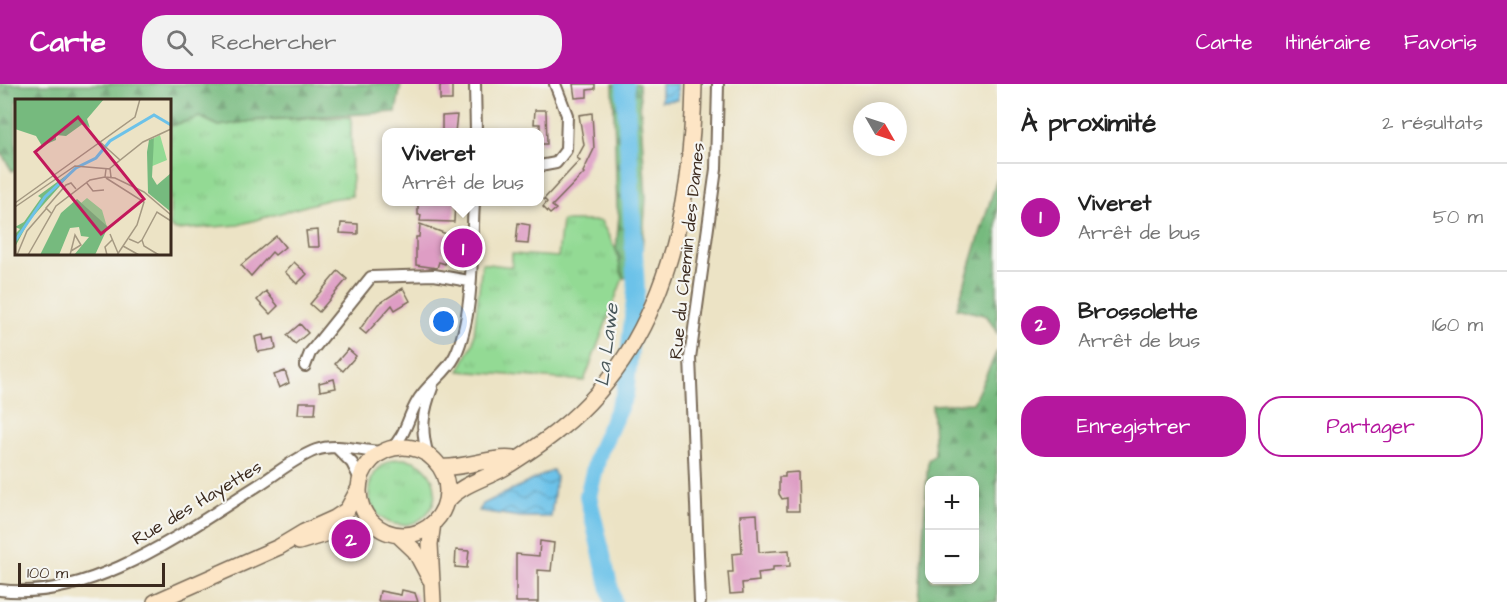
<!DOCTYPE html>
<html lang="fr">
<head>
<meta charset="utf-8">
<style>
	:root { --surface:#fff; --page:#f2f2f2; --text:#222; --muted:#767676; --line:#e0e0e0; --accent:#b5179e }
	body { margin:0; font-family:"Architects Daughter",sans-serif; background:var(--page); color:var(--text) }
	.controls { position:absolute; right:18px; bottom:18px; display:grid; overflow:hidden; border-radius:12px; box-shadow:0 3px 15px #0003 }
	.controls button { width:54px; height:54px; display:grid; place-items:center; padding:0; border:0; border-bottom:2px solid var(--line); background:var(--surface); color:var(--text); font:30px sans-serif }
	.compass { position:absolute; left:853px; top:18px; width:54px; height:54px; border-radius:50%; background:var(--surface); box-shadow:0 3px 15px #0003; rotate:129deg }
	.scale { position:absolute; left:18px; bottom:15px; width:147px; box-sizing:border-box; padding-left:6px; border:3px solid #3b2a1e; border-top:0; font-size:16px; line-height:21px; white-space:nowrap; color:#3b2a1e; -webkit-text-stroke:4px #f6f6f2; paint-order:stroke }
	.you { position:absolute; left:444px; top:238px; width:21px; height:21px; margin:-15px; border:4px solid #fff; border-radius:50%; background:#1a73e8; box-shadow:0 0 0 9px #1a73e833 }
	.badge { display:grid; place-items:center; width:39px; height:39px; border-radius:50%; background:var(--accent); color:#fff; font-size:20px; font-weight:700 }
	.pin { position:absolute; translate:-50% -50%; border:3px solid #fff; box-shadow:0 2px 6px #0006 }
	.popup { position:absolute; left:382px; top:44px; width:162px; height:78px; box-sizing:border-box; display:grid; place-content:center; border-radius:12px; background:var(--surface); filter:drop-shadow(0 2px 4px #0005); font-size:20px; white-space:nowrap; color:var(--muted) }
	.popup b { font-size:22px; color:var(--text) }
	.popup::after { content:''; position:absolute; left:50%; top:100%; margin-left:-12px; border:12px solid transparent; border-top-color:var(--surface) }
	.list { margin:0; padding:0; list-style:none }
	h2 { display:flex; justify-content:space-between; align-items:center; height:78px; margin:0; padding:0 24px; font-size:26px }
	h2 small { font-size:20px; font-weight:400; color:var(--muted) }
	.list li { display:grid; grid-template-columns:39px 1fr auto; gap:18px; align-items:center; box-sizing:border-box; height:108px; padding:0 24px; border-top:2px solid var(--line) }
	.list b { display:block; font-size:22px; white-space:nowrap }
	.list p { margin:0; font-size:20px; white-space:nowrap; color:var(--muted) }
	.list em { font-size:20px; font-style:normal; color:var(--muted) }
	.actions { display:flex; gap:12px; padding:18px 24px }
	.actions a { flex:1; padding:14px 0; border:2px solid var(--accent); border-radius:24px; text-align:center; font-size:21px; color:var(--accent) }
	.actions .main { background:var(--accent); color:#fff }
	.icon { flex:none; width:33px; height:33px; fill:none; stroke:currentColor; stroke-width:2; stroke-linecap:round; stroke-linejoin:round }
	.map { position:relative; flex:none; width:997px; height:518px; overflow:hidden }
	header { display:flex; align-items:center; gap:36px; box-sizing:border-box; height:84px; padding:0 30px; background:var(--accent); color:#fff }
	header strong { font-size:28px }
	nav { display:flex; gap:33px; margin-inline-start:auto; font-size:21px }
	.search { width:420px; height:54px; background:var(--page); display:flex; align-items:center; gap:15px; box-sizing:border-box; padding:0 21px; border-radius:24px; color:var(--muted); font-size:22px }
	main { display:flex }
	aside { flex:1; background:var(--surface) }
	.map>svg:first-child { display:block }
</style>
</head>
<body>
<header>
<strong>Carte</strong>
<div class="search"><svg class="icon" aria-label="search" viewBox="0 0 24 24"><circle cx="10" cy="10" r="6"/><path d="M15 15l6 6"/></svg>Rechercher</div>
<nav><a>Carte</a><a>Itinéraire</a><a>Favoris</a></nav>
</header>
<main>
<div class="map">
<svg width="997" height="518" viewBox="0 0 997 518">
	<defs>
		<pattern id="grass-tufts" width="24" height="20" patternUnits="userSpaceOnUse" patternTransform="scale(1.5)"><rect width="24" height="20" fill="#93da94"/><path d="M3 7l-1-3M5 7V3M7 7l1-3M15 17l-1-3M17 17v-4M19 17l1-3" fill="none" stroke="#80bb7f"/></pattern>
		<pattern id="forest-firs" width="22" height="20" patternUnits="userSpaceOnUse" patternTransform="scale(1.5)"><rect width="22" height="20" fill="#76ba7e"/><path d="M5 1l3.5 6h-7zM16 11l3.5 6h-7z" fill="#629767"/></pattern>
		<pattern id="water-waves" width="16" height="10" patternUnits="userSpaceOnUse" patternTransform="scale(1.5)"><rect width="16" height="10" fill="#6cc2e9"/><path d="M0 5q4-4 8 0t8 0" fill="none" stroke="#5a9ebc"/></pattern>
	</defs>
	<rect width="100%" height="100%" fill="#f6f6f2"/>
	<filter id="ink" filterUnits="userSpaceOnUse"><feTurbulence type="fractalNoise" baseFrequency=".0167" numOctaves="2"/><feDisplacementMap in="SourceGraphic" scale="12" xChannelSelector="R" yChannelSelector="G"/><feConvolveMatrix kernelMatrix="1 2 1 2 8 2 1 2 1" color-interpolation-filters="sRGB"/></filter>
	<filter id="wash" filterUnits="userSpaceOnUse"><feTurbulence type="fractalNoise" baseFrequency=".008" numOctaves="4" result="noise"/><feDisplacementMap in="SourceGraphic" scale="24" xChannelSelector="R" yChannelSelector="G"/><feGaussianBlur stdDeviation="1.35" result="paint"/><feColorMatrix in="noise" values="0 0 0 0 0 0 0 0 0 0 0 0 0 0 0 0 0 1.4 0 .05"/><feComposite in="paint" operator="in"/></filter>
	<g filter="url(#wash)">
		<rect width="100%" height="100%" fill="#ece3c5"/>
		<!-- grass -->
		<path fill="url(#grass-tufts)" stroke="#678259" stroke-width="1.5" d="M200,33L219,42L259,36L351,33L352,112L330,115L238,141L176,146L170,143V42Z
			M562,137H601L616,166L623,194L584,297L459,287L473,259L482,179L512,183V170L558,173Z
			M369 408a33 33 0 1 1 66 0a33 33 0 1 1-66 0Z"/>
		<!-- forest -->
		<path fill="url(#forest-firs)" stroke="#58724e" stroke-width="1.5" fill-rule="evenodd" d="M0,0H401L396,28L259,36L219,42L200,33L170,42V16H16V86L12,87L0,67Z
			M613,0H639L646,114L640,192L623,194L616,166L619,131L617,123Z
			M997,95V249L987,232L957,224Z
			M997,267V518H919L928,376L935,371L932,321L973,319ZM930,396H974V496H930Z"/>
		<!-- water -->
		<path fill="url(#water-waves)" stroke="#547684" stroke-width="1.5" d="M661,0H677L678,16L661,17Z
			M553,386L556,393L551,433H521L479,427L483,420Z"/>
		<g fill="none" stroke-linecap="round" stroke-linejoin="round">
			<!-- river -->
			<path stroke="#6cc2e9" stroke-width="18" d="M613,518L588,412L599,368L625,310L636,206L625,0"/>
		</g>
		<g id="blocks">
			<!-- building -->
			<path fill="#de9dc4" d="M573,0H595V5L587,6V13L575,14Z
				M452,1V16H440V2Z
				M535,26H546L547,60H540V40H534Z
				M592,29L594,65L583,88L584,89L552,122L556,125L550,130L543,123L547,118L544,115L580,76L577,74L584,61L579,31Z
				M457,31L455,48H442V32Z
				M418,117H455L454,138L420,137L421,131H418Z
				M341,139L358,140V150L340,149Z
				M518,139L530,141L528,160L516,159Z
				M420,140L449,151L442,170L448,172L445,180L439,178L437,184L416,181V153H419Z
				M318,146L319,163H308L306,147Z
				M276,152L285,163L275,171L272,168L251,192L241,181Z
				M294,178L307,190L297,200L285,188Z
				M338,187L347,195L319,228L310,220Z
				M403,204L410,217L395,226L392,221L366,250L360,245L378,220Z
				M266,207L278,222L270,230L257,216Z
				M300,240L308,249L295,260L287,251Z
				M263,251L264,256L274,254L276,265L258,268L255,253Z
				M348,265L356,272L343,287L335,280Z
				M285,287L289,299L279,304L274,291Z
				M334,295L336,304L320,307L319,299Z
				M299,318H316L315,330H298Z
				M798,388L799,427H787V414L782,415L779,410V393H785V389Z
				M757,430L759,468L789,466L790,482L773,483V487L758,489L759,497L742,499L743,509L730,510L728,488H733L732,470L742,469L740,431Z
				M540,457L554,459L551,487L538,486V518H516V470L539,472Z
				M456,466L469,467L467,484L455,483Z
				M402,506L415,509L418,518L378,517L380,507L401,511Z"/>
		</g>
	</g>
	<g filter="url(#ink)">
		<use href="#blocks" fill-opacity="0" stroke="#796b58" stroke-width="1.5"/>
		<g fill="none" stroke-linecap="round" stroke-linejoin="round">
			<defs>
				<path id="street" d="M475,0L476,48
					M540,82L556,79L566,66L567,31L555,0
					M305,282L310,269L371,193L434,191L469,197
					M337,364L352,379L361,397
					M391,365C406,351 407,335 417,318C427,300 446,290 455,272C475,230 471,163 474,118
					M428,371C420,346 423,327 432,304
					M0,506C90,518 184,448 257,402C275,391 296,373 316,366C338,358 361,368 383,368
					M700,518L690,274L716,85L718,0"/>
				<path id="secondary" d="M359 407a44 44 0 1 1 88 0a44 44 0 1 1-88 0Z
					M440,383C465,385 490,372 514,375
					M446,418C463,399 483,396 504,384C523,372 543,359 560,345C664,262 692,126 694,0
					M398,451L415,467L430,495
					M299,458L332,448L376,442
					M155,518L279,463L304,448L335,434L347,426L359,404
					M433,518L430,460L433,439"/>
			</defs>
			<!-- street casing -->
			<use href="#street" stroke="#796b58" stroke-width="14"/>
			<!-- secondary casing -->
			<use href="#secondary" stroke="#796b58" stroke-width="18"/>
			<!-- street -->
			<use href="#street" stroke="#fff" stroke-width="10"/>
			<!-- secondary -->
			<use href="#secondary" stroke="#fde5c5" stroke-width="15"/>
		</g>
	</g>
	<g text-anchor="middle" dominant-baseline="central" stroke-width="4.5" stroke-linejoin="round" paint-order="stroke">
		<!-- street labels -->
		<g font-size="18" fill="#3b2a1e" stroke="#f6f6f2">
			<text transform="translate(687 167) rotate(-84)">Rue du Chemin des Dames</text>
			<text transform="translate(197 419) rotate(-31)">Rue des Hayettes</text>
		</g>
		<!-- water labels -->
		<g font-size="20" font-style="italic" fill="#4a585b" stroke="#f6f6f2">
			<text transform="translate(607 261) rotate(-83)">La Lawe</text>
		</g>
	</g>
	<!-- overview -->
	<g transform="translate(15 15)">
		<rect width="156" height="156" fill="#ece3c5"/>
		<path d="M145,36L152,61L135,68L139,39ZM72,99L87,111L92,128L66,104Z" fill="#93da94"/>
		<path d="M0,0H89L72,20L75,29L69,24L51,37L41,36V41L27,47L21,37L0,30ZM139,39L137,78L142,86L156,74V113L133,94L132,53L134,41ZM60,70L14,122L0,148V135L5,130L0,128L9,123L26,99L23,97ZM62,100L93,128L80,156H59L74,138L66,137L64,128L55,129L44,156H25L46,114Z" fill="#76ba7e"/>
		<path fill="none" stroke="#6cc2e9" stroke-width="3" d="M0,142L30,98L61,69L81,59L95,42L139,16L156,26"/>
		<path fill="none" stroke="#a59982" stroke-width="1.5" d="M84,42L105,61M91,70L90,78L100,79L129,93L156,116M94,70L128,43L156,30M91,79L129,103L122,126L102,156M71,83L78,92L89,91M0,104L120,18L125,0M0,108L60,67L95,70L96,78M37,115L31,109L51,86L56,84L61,90M95,135L103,154M114,140L123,144L127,141L129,147L144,156M127,141L142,113L156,122M108,147L124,156M2,156L12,132L31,110M13,156L41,107L75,81L90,78M55,156L60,136L66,146L56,152M92,156L90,148L97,141"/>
		<path fill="#c2185b" fill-opacity="0.15" stroke="#c2185b" stroke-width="3" d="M63,18L129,100L86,135L20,53Z"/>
		<rect width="156" height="156" fill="none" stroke="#3b2a1e" stroke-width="3"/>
	</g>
</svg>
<div class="controls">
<button>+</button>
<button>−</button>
</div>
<svg class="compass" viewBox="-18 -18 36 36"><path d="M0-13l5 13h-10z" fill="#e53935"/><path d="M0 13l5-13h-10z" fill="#767676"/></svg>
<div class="scale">100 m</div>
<div class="you"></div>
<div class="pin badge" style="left:463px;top:164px">1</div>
<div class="popup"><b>Viveret</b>Arrêt de bus</div>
<div class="pin badge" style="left:351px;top:455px">2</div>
</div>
<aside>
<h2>À proximité<small>2 résultats</small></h2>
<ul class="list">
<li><span class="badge">1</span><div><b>Viveret</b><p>Arrêt de bus</p></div><em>50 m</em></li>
<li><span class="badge">2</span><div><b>Brossolette</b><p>Arrêt de bus</p></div><em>160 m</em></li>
</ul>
<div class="actions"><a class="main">Enregistrer</a><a>Partager</a></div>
</aside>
</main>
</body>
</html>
